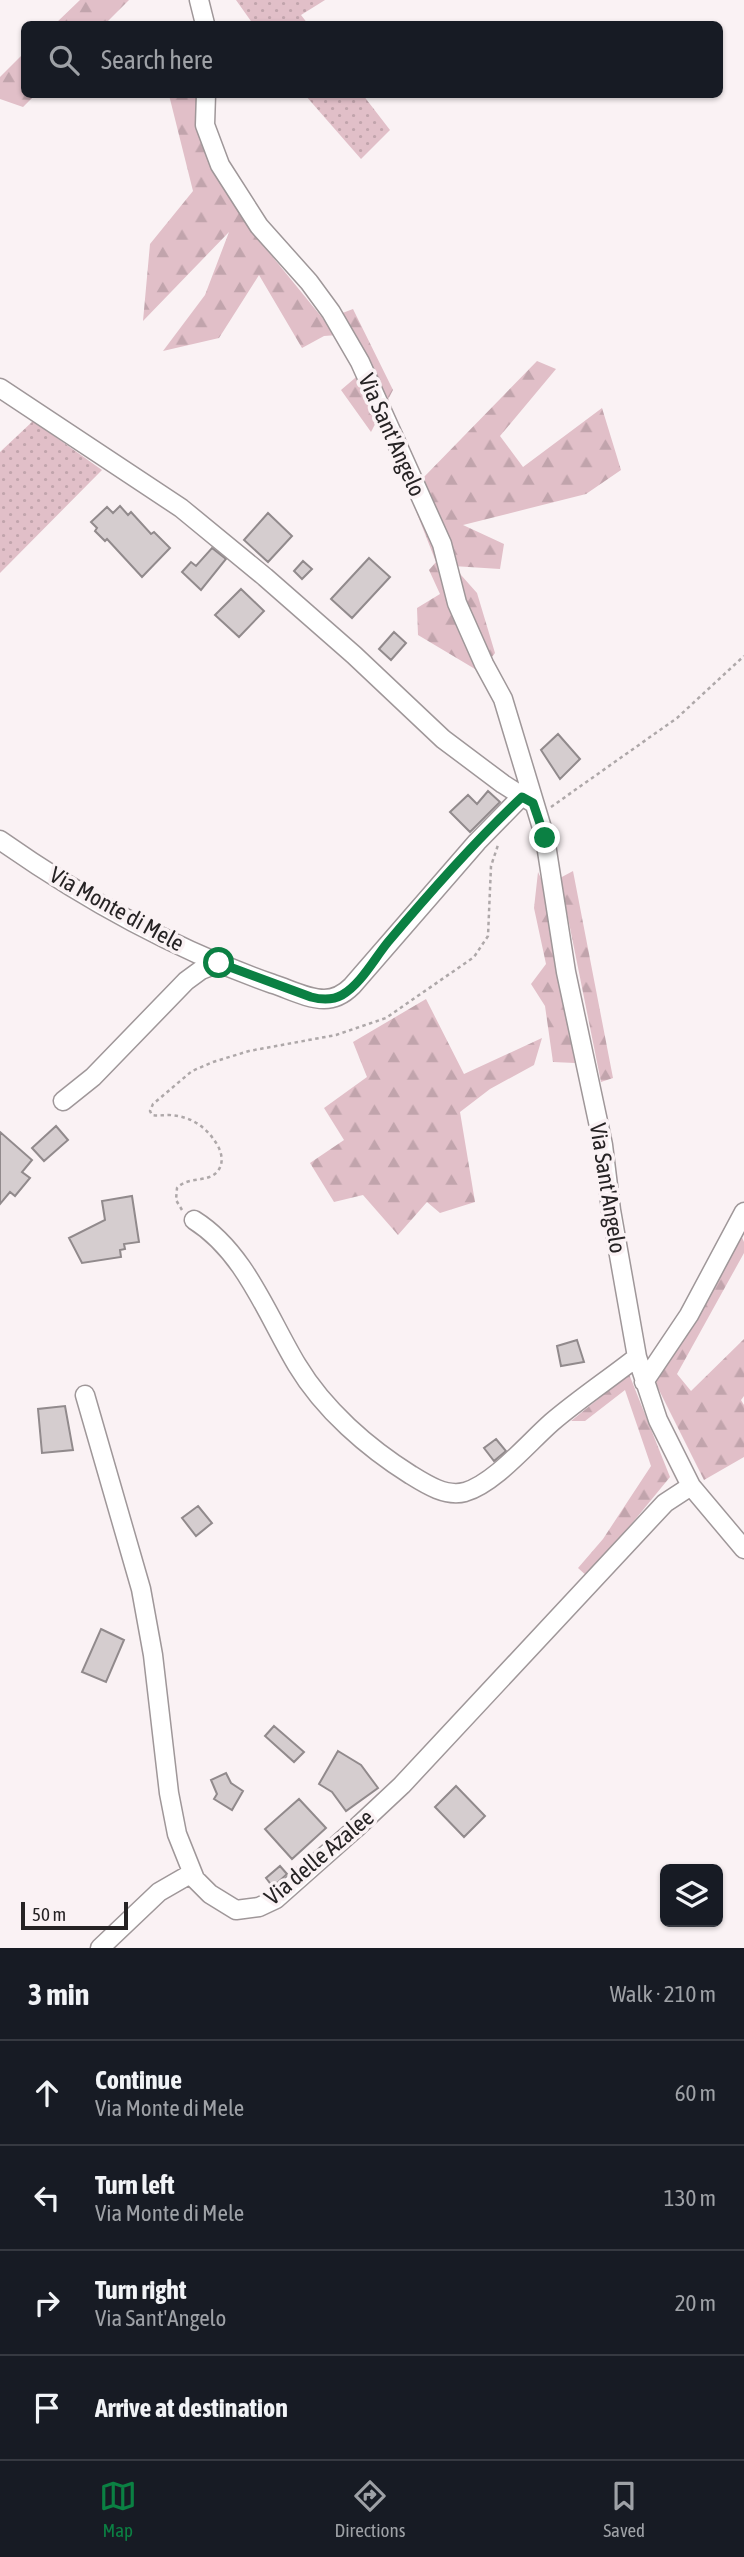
<!DOCTYPE html>
<html lang="en">
<head>
<meta charset="utf-8">
<style>
	:root { --surface:#171b24; --page:#20242c; --text:#f1f3f6; --muted:#9ea1a6; --line:#363941; --accent:#0b8043 }
	body { margin:0; font-family:"Asap Condensed",sans-serif; background:var(--page); color:var(--text) }
	.controls { position:absolute; right:21px; bottom:21px; display:grid; overflow:hidden; border-radius:10px; box-shadow:0 2px 5px #0004 }
	.controls button { width:63px; height:63px; display:grid; place-items:center; padding:0; border:0; border-bottom:2px solid var(--line); background:var(--surface); color:var(--text); font:35px sans-serif }
	.scale { position:absolute; left:21px; bottom:18px; width:107px; box-sizing:border-box; padding-left:7px; border:4px solid #262324; border-top:0; font-size:19px; line-height:24px; white-space:nowrap; color:#262324; -webkit-text-stroke:5px #faf2f4; paint-order:stroke }
	.stop { position:absolute; width:21px; height:21px; margin:-16px; border:5px solid #0b8043; border-radius:50%; background:#fff }
	.stop.end { background:#0b8043; border-color:#fff; box-shadow:0 2px 7px #0008 }
	.list { margin:0; padding:0; list-style:none }
	h2 { display:flex; justify-content:space-between; align-items:center; height:91px; margin:0; padding:0 28px; font-size:30px }
	h2 small { font-size:23px; font-weight:400; color:var(--muted) }
	.list li { display:grid; grid-template-columns:46px 1fr auto; gap:21px; align-items:center; box-sizing:border-box; height:105px; padding:0 28px; border-top:2px solid var(--line) }
	.list b { display:block; font-size:26px; white-space:nowrap }
	.list p { margin:0; font-size:23px; white-space:nowrap; color:var(--muted) }
	.list em { font-size:23px; font-style:normal; color:var(--muted) }
	.icon { flex:none; width:38px; height:38px; fill:none; stroke:currentColor; stroke-width:2; stroke-linecap:round; stroke-linejoin:round }
	.map { position:relative; flex:none; width:744px; height:1948px; overflow:hidden }
	.search { position:absolute; background:var(--surface); box-shadow:0 2px 5px #0004; left:21px; right:21px; top:21px; height:77px; display:flex; align-items:center; gap:18px; box-sizing:border-box; padding:0 24px; border-radius:10px; color:var(--muted); font-size:26px }
	.sheet { height:511px; background:var(--surface) }
	nav { display:flex; justify-content:space-around; align-items:center; box-sizing:border-box; height:98px; border-top:2px solid var(--line); background:var(--surface); font-size:19px; color:var(--muted) }
	nav a { display:grid; justify-items:center; gap:4px }
	nav .on { color:var(--accent) }
	.map>svg:first-child { display:block }
</style>
</head>
<body>
<div class="map">
<svg width="744" height="1948" viewBox="0 0 744 1948">
	<defs>
		<pattern id="grass-dots" width="8" height="8" patternUnits="userSpaceOnUse" patternTransform="scale(1.75)"><rect width="8" height="8" fill="#e1bfc8"/><path d="M2 2h.1M6 6h.1" fill="none" stroke="#c1a4ac" stroke-width="1.8" stroke-linecap="round"/></pattern>
		<pattern id="forest-firs" width="22" height="20" patternUnits="userSpaceOnUse" patternTransform="scale(1.75)"><rect width="22" height="20" fill="#e1bfc8"/><path d="M5 1l3.5 6h-7zM16 11l3.5 6h-7z" fill="#c1a4ac"/></pattern>
	</defs>
	<rect width="100%" height="100%" fill="#faf2f4"/>
	<!-- grass -->
	<path fill="url(#grass-dots)" d="M236,0H325L301,15L308,24H253Z
		M305,95H363L390,130L361,159Z
		M33,421L102,470L0,573V452Z"/>
	<!-- forest -->
	<path fill="url(#forest-firs)" d="M80,0H129L105,24H55Z
		M24,53V94L35,95L23,107L0,99V77Z
		M169,95H197V110L207,150L254,234L324,320L353,309L393,390L371,432L341,390L369,366L351,334L324,336L302,348L259,275L219,338L163,351L205,295L229,232L143,321L150,244L193,191Z
		M537,361L556,369L500,436L523,467L602,408L621,470L586,494L463,525L504,544L500,569L453,566L477,593L495,653L480,672L418,635L417,608L440,594L429,570L436,562L407,488L423,478Z
		M573,871L613,1078L601,1082L560,878Z
		M538,872L547,891L575,1063L553,1062L545,1006L531,984L546,964L534,908Z
		M426,999L464,1074L542,1038L534,1065L490,1089L460,1112L475,1202L440,1213L427,1202L398,1235L363,1195L334,1202L310,1163L344,1140L324,1108L367,1077L353,1042Z
		M741,1235L744,1242V1253L677,1374L691,1391L744,1339V1396L741,1400L744,1405V1457L704,1480L656,1384L660,1368Z
		M629,1374L670,1477L588,1577L578,1568L603,1539L651,1466L625,1390L585,1421H571Z"/>
	<!-- building -->
	<path fill="#d5cdcf" stroke="#918a8c" stroke-width="2" d="M120,506L128,515L131,512L151,534L154,532L170,548L142,577L107,539L105,541L95,531L97,528L91,522L107,507L113,513Z
		M268,513L292,536L268,562L244,540Z
		M212,548L226,559L201,590L182,572L191,562L196,566Z
		M369,558L390,577L352,618L331,599Z
		M303,561L312,569L302,579L294,571Z
		M241,589L264,611L239,637L215,615Z
		M394,632L406,643L391,660L379,649Z
		M558,734L580,759L560,779L541,750Z
		M488,791L500,802L470,832L450,812L468,795L477,804Z
		M56,1126L68,1140L44,1161L32,1148Z
		M0,1132L32,1160L22,1172L30,1178L15,1196L10,1192L0,1204Z
		M132,1196L139,1242L124,1244L125,1249L120,1250L121,1257L82,1263L69,1238L105,1220L102,1201Z
		M577,1340L584,1362L561,1366L557,1346Z
		M65,1406L73,1450L42,1453L38,1409Z
		M496,1439L506,1451L494,1461L484,1448Z
		M198,1506L212,1523L196,1536L182,1518Z
		M101,1629L124,1640L106,1682L82,1672Z
		M274,1726L304,1752L294,1762L265,1736Z
		M338,1751L361,1765L378,1788L346,1811L332,1792L319,1784Z
		M226,1773L231,1783L243,1791L232,1810L214,1799L217,1794L211,1780Z
		M456,1786L485,1816L464,1837L435,1807Z
		M299,1799L326,1828L292,1859L265,1829Z
		M280,1866L287,1874L273,1887L266,1878Z"/>
	<g fill="none" stroke-linecap="round" stroke-linejoin="round">
		<defs>
			<path id="minor" d="M199,0L205,24
				M206,94L205,125L220,165L259,226L309,282L331,312L360,362L442,544L457,603L484,664L503,699L545,838L566,972L603,1145L611,1210L637,1357L658,1420L691,1486L744,1549
				M0,388L181,508L265,577L354,655L443,739L503,784L533,803
				M0,840C84,899 176,950 273,984C289,989 307,999 324,999C335,999 344,994 352,986L477,842L521,797
				M63,1101L93,1077L186,981L201,970L219,963
				M194,1220C245,1252 267,1315 297,1365C324,1410 368,1448 411,1475C427,1485 446,1497 465,1492C495,1483 528,1443 552,1422C579,1399 609,1379 637,1357
				M644,1382L689,1315L744,1212
				M85,1395L141,1589L153,1655L169,1793L177,1834L195,1879L210,1894L236,1910L259,1907L276,1899L355,1829L402,1785L665,1503L691,1486
				M100,1948L159,1892L192,1873"/>
		</defs>
		<!-- minor casing -->
		<use href="#minor" stroke="#9f9799" stroke-width="21"/>
		<!-- path -->
		<path stroke="#aea8a9" stroke-width="2.5" stroke-dasharray="3.5 3.5" stroke-linecap="butt" d="M551,807L677,718L744,656
			M182,1210L176,1200L177,1188C188,1176 207,1183 217,1172C224,1164 222,1154 218,1146C207,1127 191,1116 169,1115C163,1115 158,1116 152,1115L150,1111L153,1104L192,1071L213,1062L249,1051L336,1035L386,1018L474,957L488,936L491,866L498,845"/>
		<!-- minor -->
		<use href="#minor" stroke="#fff" stroke-width="18"/>
	</g>
	<g fill="none" stroke-linecap="round" stroke-linejoin="round">
		<!-- route -->
		<path stroke="#0b8043" stroke-width="9" d="M219,963L311,997C322,1000 333,1000 342,995C361,984 374,959 388,942C430,892 474,842 522,797L533,803L545,838"/>
	</g>
	<g text-anchor="middle" dominant-baseline="central" stroke-width="7" stroke-linejoin="round" paint-order="stroke">
		<!-- street labels -->
		<g font-size="23" fill="#262324" stroke="#faf2f4">
			<text transform="translate(392 435) rotate(66)">Via Sant'Angelo</text>
			<text transform="translate(117 909) rotate(29)">Via Monte di Mele</text>
			<text transform="translate(608 1188) rotate(81)">Via Sant'Angelo</text>
			<text transform="translate(319 1857) rotate(-40)">Via delle Azalee</text>
		</g>
	</g>
</svg>
<div class="controls">
<button><svg class="icon" aria-label="layers" viewBox="0 0 24 24"><path d="M12 4l9 5-9 5-9-5zM3 14l9 5 9-5"/></svg></button>
</div>
<div class="scale">50 m</div>
<div class="stop" style="left:219px;top:963px"></div>
<div class="stop end" style="left:545px;top:838px"></div>
<div class="search"><svg class="icon" aria-label="search" viewBox="0 0 24 24"><circle cx="10" cy="10" r="6"/><path d="M15 15l6 6"/></svg>Search here</div>
</div>
<section class="sheet">
<h2>3 min<small>Walk · 210 m</small></h2>
<ul class="list">
<li><svg class="icon" aria-label="ahead" viewBox="0 0 24 24"><path d="M12 20V5M6 11l6-6 6 6"/></svg><div><b>Continue</b><p>Via Monte di Mele</p></div><em>60 m</em></li>
<li><svg class="icon" aria-label="left" viewBox="0 0 24 24"><path d="M17 20v-9H6M10 6l-5 5 5 5"/></svg><div><b>Turn left</b><p>Via Monte di Mele</p></div><em>130 m</em></li>
<li><svg class="icon" aria-label="right" viewBox="0 0 24 24"><path d="M7 20v-9h11M14 6l5 5-5 5"/></svg><div><b>Turn right</b><p>Via Sant'Angelo</p></div><em>20 m</em></li>
<li><svg class="icon" aria-label="arrive" viewBox="0 0 24 24"><path d="M6 21V4h12l-3 4 3 4H6"/></svg><div><b>Arrive at destination</b></div></li>
</ul>
</section>
<nav>
<a class="on"><svg class="icon" aria-label="map" viewBox="0 0 24 24"><path d="M3 6l6-2 6 2 6-2v14l-6 2-6-2-6 2zM9 4v14M15 6v14"/></svg>Map</a>
<a><svg class="icon" aria-label="directions" viewBox="0 0 24 24"><path d="M12 3l9 9-9 9-9-9zM9 14v-3h6M13 9l2 2-2 2"/></svg>Directions</a>
<a><svg class="icon" aria-label="saved" viewBox="0 0 24 24"><path d="M7 4h10v16l-5-4-5 4z"/></svg>Saved</a>
</nav>
</body>
</html>
